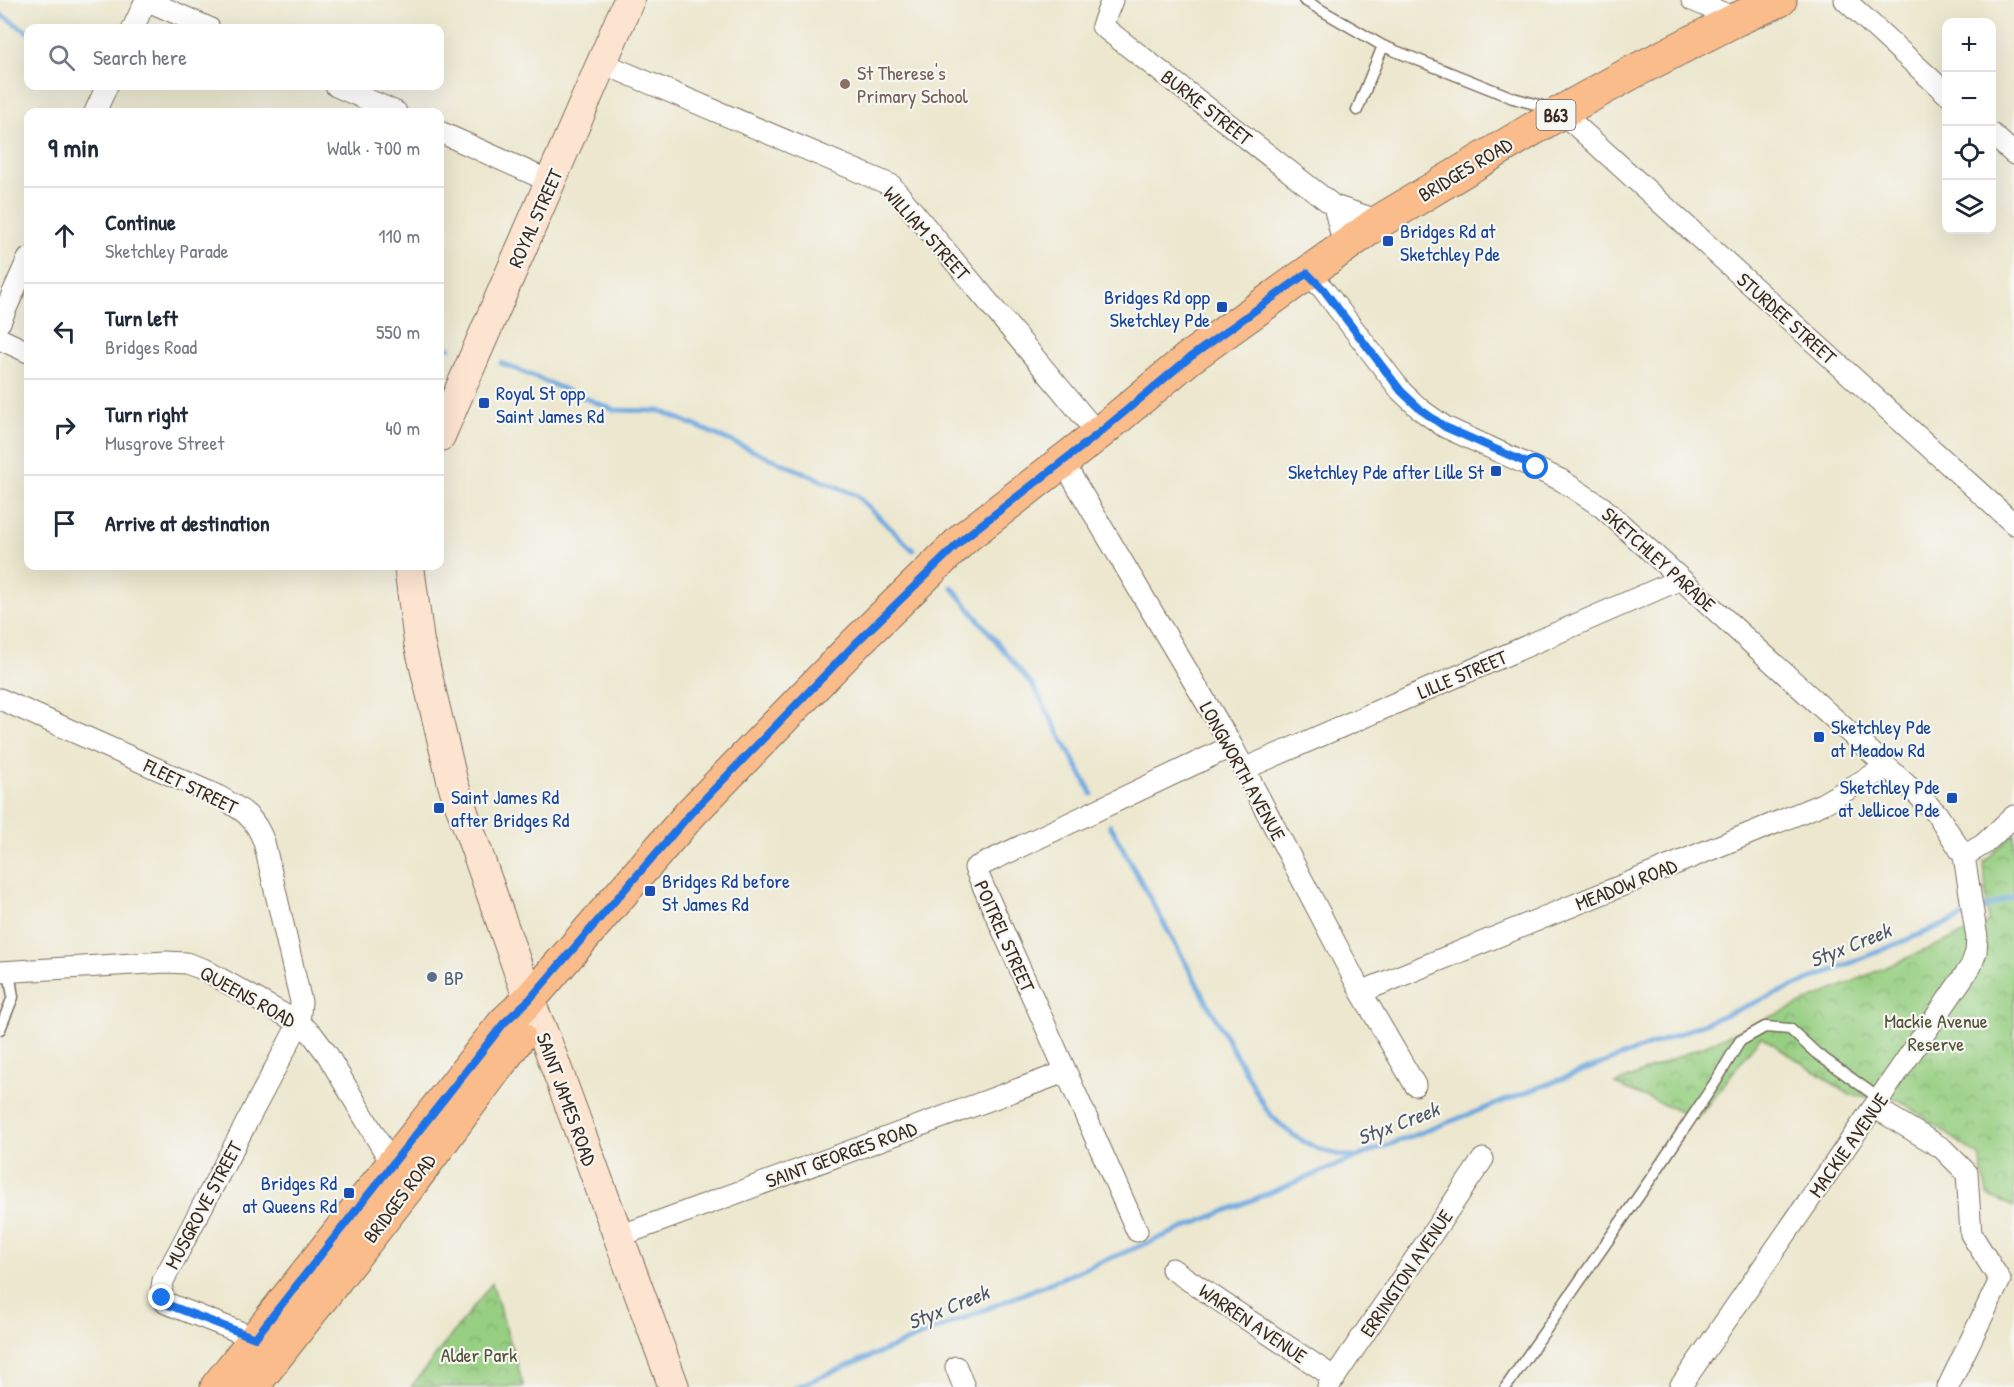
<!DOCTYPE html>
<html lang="en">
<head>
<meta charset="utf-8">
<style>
	:root { --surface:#fff; --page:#f6f6f7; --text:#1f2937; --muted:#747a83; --line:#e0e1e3 }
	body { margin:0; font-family:"Patrick Hand",sans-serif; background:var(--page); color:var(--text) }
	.controls { position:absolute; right:18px; top:18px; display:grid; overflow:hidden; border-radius:12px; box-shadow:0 6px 24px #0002 }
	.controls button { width:54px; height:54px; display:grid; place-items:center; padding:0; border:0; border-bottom:2px solid var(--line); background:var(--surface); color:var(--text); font:30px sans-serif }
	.stop { position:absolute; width:18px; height:18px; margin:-14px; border:4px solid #1a73e8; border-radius:50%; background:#fff }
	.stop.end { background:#1a73e8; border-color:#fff; box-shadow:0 2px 6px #0008 }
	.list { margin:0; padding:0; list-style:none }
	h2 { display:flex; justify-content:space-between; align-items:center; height:78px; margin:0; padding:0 24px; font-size:26px }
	h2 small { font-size:20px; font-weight:400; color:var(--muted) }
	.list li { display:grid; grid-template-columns:39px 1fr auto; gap:18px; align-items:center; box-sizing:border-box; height:96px; padding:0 24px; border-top:2px solid var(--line) }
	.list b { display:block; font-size:22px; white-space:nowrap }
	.list p { margin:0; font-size:20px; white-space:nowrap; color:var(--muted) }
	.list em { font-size:20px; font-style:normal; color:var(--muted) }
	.icon { flex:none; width:33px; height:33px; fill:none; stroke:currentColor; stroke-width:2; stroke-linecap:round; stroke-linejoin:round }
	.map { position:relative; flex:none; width:2014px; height:1387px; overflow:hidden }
	.search { position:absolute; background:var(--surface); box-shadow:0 6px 24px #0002; left:24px; top:24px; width:420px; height:66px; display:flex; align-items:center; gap:15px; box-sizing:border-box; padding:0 21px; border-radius:12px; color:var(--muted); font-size:22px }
	.panel { position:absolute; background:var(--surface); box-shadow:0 6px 24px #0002; left:24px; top:108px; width:420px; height:462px; border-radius:12px }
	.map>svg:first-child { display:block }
</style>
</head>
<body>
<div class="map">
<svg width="2014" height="1387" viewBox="0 0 2014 1387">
	<defs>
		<pattern id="park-crowns" width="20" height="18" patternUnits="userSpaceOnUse" patternTransform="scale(1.5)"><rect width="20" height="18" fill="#97cf82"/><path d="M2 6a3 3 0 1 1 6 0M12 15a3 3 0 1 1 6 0" fill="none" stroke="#7ca86a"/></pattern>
	</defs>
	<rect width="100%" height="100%" fill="#f6f6f2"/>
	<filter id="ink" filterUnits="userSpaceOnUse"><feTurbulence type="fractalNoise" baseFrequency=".0167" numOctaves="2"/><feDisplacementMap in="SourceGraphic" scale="12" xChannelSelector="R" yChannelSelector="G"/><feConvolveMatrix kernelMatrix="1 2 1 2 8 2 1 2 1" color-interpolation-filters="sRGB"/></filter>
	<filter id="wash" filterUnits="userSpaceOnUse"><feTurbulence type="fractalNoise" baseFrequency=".008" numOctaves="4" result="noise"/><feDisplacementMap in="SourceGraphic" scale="24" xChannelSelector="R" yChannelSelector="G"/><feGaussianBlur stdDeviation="1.35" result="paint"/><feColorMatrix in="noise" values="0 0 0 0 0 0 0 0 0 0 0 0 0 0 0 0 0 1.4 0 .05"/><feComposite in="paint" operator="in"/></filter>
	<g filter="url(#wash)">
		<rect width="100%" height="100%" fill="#ece7ce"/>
		<!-- park -->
		<path fill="url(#park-crowns)" stroke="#697c50" stroke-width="1.5" d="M2014,833V1207L1987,1195L1980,1157L1899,1100L1850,1095L1761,1036L1697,1119L1615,1084L1988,923L1984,862Z
			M492,1283L524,1387H411Z"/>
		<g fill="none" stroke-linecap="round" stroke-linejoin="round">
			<!-- stream -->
			<path stroke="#6fa9df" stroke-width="5" d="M0,14L28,32
				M440,346L450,348
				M501,363L614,410L661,411L856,495L913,550
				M952,587L1035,689L1092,794
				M1110,825L1265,1108C1287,1136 1318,1154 1354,1157
				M1978,911L2014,896
				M796,1387L1357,1157L1669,1038L1969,914"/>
		</g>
	</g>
	<g filter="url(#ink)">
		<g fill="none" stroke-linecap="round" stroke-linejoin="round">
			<defs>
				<path id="lane" d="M1304,0L1383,46L1513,98L1553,109
					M1357,110L1383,46
					M0,1029L13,997L9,971
					M1506,1387L1654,1174L1716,1081L1740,1041L1765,1027L1790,1029L1816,1053L1880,1099"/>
				<path id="street" d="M146,0L209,28
					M1112,0L1102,26L1334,206L1380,221
					M1692,0L1737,19
					M1845,0L1946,93
					M133,28L146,0
					M602,63L891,185L1098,434
					M336,86L396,112
					M95,112L107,86
					M1561,112L2014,524
					M440,132L551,182
					M1992,134L2014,154
					M1334,206L1344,246
					M1307,273L1323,289L1401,391L1421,410L1445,427L1561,480L1602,507L1919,796L1937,814L1964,856L1977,938L1976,952L1971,966L1680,1387
					M0,322L28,259
					M0,339L28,352
					M1063,462L1232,746L1361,992L1415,1085
					M0,699L218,796C241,809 254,815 264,842L301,1002L299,1023L163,1281C161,1291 160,1296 166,1303L255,1338
					M1244,769L1681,579
					M1964,856L1984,844L2014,816
					M0,972L166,962L186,963L203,969L299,1023L312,1034L327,1054L397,1173
					M1361,992L1822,804L1887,767
					M1874,1107L1942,1148L1967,1173L1971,1234L2000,1280L1948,1387
					M1137,1231L975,868L1232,746
					M617,1237L1065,1072
					M1172,1269L1335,1378
					M956,1367L964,1387
					M1328,1387L1483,1159"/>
				<path id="secondary" d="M440,436L629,0
					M409,566L419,642L453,784L529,1000L546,1040L674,1387"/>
				<path id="primary" d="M217,1387L504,1023L529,1000L691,813L858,641L964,538L1098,434L1189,358L1380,221L1561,112L1629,74L1737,19L1780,0
					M252,1387L408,1187L519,1037"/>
			</defs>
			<!-- lane casing -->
			<use href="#lane" stroke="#796c5c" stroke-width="13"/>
			<!-- street casing -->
			<use href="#street" stroke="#796c5c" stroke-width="23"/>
			<!-- secondary casing -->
			<use href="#secondary" stroke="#796c5c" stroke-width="32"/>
			<!-- primary casing -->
			<use href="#primary" stroke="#796c5c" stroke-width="35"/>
			<!-- lane -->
			<use href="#lane" stroke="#fff" stroke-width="10"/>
			<!-- street -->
			<use href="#street" stroke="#fff" stroke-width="21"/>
			<!-- secondary -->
			<use href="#secondary" stroke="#fde4d1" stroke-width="30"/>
			<!-- primary -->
			<use href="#primary" stroke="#fabc8b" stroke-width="33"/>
		</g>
	</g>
	<g fill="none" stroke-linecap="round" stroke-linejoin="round" filter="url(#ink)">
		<!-- route -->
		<path stroke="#1a73e8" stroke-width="8" d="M162,1298L166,1304L255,1338L504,1023L529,1000L691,813L858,641L964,538L1098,434L1189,358L1307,273L1323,289L1401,391L1421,410L1445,427L1536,467"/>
	</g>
	<!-- markers -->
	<circle fill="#8d6e63" stroke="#f6f6f2" stroke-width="2" cx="845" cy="84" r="6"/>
	<g fill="#1a4fb4" stroke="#f6f6f2" stroke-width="2">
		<rect x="1382" y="235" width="12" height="12" rx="3"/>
		<rect x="1216" y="301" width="12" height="12" rx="3"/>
		<rect x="478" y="397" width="12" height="12" rx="3"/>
		<rect x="1490" y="465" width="12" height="12" rx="3"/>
		<rect x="1813" y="731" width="12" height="12" rx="3"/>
		<rect x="1946" y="792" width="12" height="12" rx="3"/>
		<rect x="433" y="802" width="12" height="12" rx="3"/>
		<rect x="644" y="885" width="12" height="12" rx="3"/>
		<rect x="343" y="1187" width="12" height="12" rx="3"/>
	</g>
	<circle fill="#5c6f8a" stroke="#f6f6f2" stroke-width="2" cx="432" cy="977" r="6"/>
	<g text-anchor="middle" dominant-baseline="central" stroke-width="4.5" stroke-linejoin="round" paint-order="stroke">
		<!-- shield labels -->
		<rect fill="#f6f6f2" stroke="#73675e" stroke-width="1.5" x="1536.5" y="100" width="39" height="30" rx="4.5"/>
		<g font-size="18" font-weight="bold" fill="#3b2a1e">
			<text x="1556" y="115">B63</text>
		</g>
		<!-- education labels -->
		<g font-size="20" fill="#785e54" stroke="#f6f6f2" text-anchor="start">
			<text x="857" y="72">St Therese's<tspan x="857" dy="23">Primary School</tspan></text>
		</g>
		<!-- street labels -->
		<g font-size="20" fill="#3b2a1e" stroke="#f6f6f2">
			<text transform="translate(1207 107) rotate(38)">BURKE STREET</text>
			<text transform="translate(1465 169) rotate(-31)">BRIDGES ROAD</text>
			<text transform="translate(535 218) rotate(-66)">ROYAL STREET</text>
			<text transform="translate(927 233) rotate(48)">WILLIAM STREET</text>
			<text transform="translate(1787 318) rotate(42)">STURDEE STREET</text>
			<text transform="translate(1659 559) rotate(42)">SKETCHLEY PARADE</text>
			<text transform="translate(1462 674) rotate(-23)">LILLE STREET</text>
			<text transform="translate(1243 771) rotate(61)">LONGWORTH AVENUE</text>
			<text transform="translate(191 786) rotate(26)">FLEET STREET</text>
			<text transform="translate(1626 884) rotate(-22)">MEADOW ROAD</text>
			<text transform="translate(1005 936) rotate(66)">POITREL STREET</text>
			<text transform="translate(248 996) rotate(29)">QUEENS ROAD</text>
			<text transform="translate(567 1099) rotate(70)">SAINT JAMES ROAD</text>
			<text transform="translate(1848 1145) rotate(-55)">MACKIE AVENUE</text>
			<text transform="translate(841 1154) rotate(-20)">SAINT GEORGES ROAD</text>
			<text transform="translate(399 1198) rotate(-53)">BRIDGES ROAD</text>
			<text transform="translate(203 1205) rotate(-62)">MUSGROVE STREET</text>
			<text transform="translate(1406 1273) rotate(-56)">ERRINGTON AVENUE</text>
			<text transform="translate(1253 1323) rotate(34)">WARREN AVENUE</text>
		</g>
		<!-- transit labels -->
		<g font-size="20" fill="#164399" stroke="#f6f6f2" text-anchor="start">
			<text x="1400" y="230">Bridges Rd at<tspan x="1400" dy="23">Sketchley Pde</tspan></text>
			<text x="1210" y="296" text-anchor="end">Bridges Rd opp<tspan x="1210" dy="23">Sketchley Pde</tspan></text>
			<text x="496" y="392">Royal St opp<tspan x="496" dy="23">Saint James Rd</tspan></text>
			<text x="1484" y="471" text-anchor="end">Sketchley Pde after Lille St</text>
			<text x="1831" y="726">Sketchley Pde<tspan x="1831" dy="23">at Meadow Rd</tspan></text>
			<text x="1940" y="786" text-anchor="end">Sketchley Pde<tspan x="1940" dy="23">at Jellicoe Pde</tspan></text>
			<text x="451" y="796">Saint James Rd<tspan x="451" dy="23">after Bridges Rd</tspan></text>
			<text x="662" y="880">Bridges Rd before<tspan x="662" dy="23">St James Rd</tspan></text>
			<text x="337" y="1182" text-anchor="end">Bridges Rd<tspan x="337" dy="23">at Queens Rd</tspan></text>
		</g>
		<!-- service labels -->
		<g font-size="20" fill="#4e5e75" stroke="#f6f6f2" text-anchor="start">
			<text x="444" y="977">BP</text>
		</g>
		<!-- park labels -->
		<g font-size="20" fill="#525337" stroke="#f6f6f2">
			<text x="1936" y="1020">Mackie Avenue<tspan x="1936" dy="23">Reserve</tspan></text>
			<text x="479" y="1354">Alder Park</text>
		</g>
		<!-- water labels -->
		<g font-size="21" font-style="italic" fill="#4d5662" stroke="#f6f6f2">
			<text transform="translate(1850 945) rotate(-22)">Styx Creek</text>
			<text transform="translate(1398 1123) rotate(-21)">Styx Creek</text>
			<text transform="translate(948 1307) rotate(-22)">Styx Creek</text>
		</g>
	</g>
</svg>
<div class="controls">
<button>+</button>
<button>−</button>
<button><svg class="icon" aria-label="locate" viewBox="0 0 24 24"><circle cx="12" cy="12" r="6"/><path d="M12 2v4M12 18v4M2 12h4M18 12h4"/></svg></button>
<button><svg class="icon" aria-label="layers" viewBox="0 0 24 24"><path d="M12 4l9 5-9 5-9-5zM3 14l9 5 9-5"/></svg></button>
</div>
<div class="stop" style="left:1536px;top:467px"></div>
<div class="stop end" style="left:162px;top:1298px"></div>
<div class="search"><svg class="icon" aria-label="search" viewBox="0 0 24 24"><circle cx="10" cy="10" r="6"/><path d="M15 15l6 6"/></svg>Search here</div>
<section class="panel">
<h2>9 min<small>Walk · 700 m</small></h2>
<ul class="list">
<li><svg class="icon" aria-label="ahead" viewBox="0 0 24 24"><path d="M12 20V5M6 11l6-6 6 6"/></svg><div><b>Continue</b><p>Sketchley Parade</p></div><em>110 m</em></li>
<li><svg class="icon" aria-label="left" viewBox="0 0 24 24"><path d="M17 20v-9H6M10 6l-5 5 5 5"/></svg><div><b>Turn left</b><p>Bridges Road</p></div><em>550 m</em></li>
<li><svg class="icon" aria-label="right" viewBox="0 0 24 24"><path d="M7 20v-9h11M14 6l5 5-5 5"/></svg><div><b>Turn right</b><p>Musgrove Street</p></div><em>40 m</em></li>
<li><svg class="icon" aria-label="arrive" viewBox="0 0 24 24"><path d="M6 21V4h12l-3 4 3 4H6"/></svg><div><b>Arrive at destination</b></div></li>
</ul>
</section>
</div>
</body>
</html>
